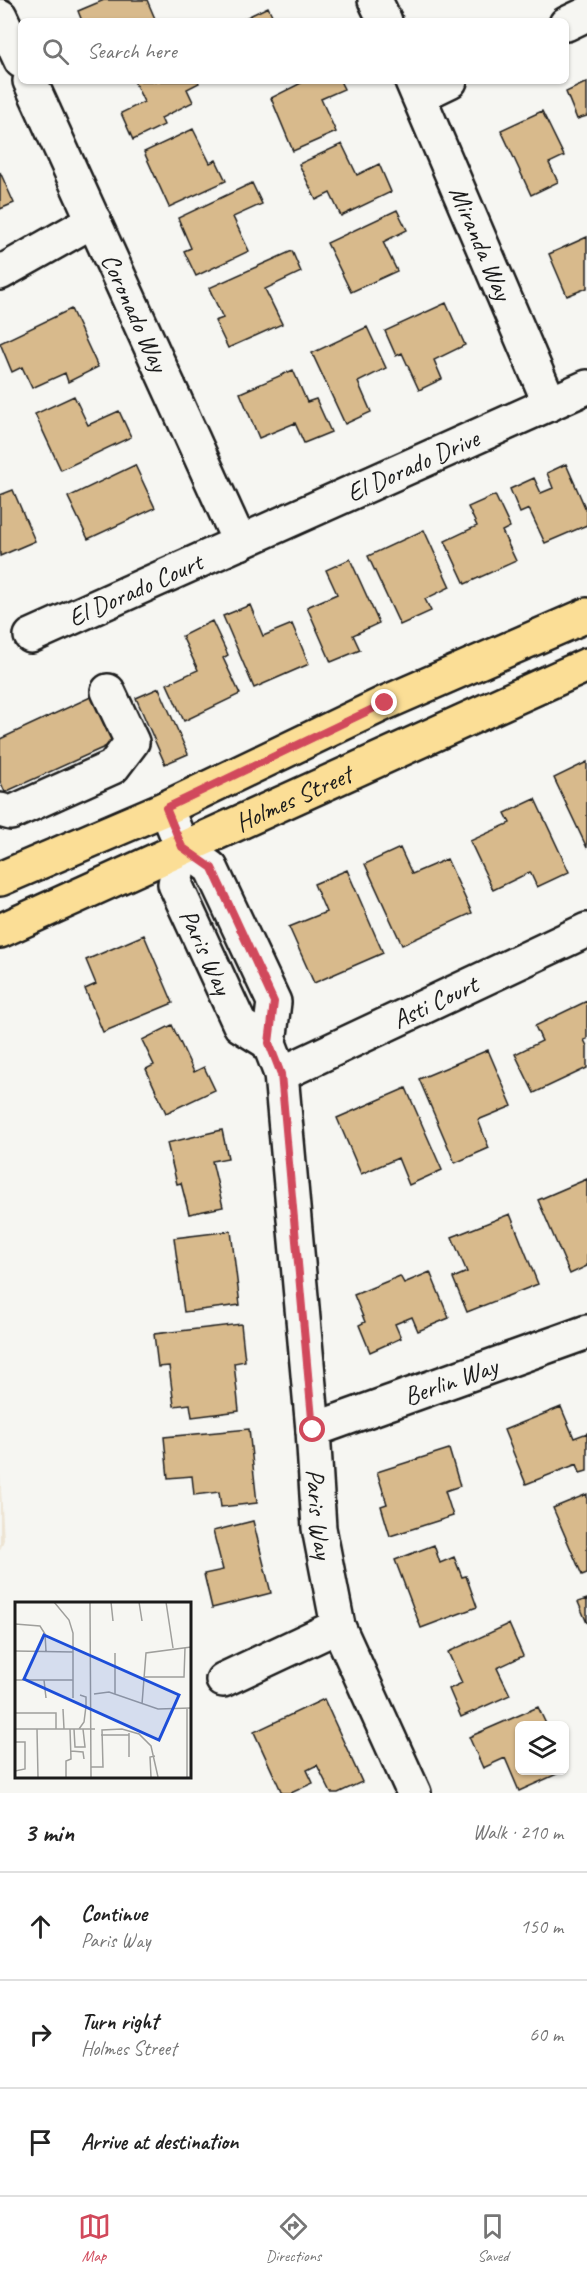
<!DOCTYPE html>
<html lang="en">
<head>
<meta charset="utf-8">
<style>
	:root { --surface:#fff; --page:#f6f6f6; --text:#222; --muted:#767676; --line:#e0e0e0; --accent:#d1495b }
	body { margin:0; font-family:Caveat,sans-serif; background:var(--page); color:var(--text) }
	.controls { position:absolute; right:18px; bottom:18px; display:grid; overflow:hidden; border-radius:9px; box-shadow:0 2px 4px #0004 }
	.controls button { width:54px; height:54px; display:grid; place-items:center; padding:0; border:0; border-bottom:2px solid var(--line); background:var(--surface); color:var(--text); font:30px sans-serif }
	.stop { position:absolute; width:18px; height:18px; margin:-14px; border:4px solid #d1495b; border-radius:50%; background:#fff }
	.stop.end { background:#d1495b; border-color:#fff; box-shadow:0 2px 6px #0008 }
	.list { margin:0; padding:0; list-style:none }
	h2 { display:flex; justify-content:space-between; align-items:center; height:78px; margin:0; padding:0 24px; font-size:26px }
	h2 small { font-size:20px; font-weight:400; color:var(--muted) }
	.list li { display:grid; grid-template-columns:39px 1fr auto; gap:18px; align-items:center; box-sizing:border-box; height:108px; padding:0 24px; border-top:2px solid var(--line) }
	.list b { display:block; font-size:22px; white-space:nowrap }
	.list p { margin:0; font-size:20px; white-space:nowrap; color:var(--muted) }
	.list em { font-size:20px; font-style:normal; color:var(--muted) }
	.icon { flex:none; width:33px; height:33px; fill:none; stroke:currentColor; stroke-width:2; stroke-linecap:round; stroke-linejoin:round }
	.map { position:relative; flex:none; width:587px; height:1793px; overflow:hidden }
	.search { position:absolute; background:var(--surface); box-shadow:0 2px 4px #0004; left:18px; right:18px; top:18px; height:66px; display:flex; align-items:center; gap:15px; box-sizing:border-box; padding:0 21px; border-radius:9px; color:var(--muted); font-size:22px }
	.sheet { height:402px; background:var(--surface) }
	nav { display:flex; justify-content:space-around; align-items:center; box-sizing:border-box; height:84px; border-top:2px solid var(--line); background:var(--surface); font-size:16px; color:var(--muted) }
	nav a { display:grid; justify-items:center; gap:3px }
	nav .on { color:var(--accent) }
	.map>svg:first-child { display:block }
</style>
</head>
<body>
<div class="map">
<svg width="587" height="1793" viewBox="0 0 587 1793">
	<rect width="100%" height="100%" fill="#f6f6f2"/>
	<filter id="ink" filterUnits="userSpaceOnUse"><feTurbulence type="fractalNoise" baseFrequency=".0167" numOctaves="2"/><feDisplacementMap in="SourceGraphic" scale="12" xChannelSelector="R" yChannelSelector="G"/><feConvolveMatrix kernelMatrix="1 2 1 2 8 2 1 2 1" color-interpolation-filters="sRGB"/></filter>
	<g filter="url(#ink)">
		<!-- built -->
		<path fill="#ede4d3" d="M0,1474L4,1540L0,1550Z"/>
		<!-- building -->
		<path fill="#d8ba8c" stroke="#1c1c1c" stroke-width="1.5" d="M104,0H147L156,21H82L78,11Z
			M268,7L275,21H239Z
			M134,81H198L199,83L187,89L193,102L161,118L164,125L133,140L121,113L144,102Z
			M305,81H340L344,89L321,99L336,132L293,151L271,98Z
			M587,82V116L577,119L566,92Z
			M542,111L564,156L549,163L558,182L531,195L501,130Z
			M193,129L210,163L216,160L226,181L169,207L144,152Z
			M342,144L357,175L379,164L391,192L341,216L330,193L316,200L299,164Z
			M0,172L14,203L0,209Z
			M252,183L262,204L233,217L249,251L196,276L184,251L191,248L178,218Z
			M397,210L407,230L383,242L397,271L351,292L327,243Z
			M587,237V288L567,296L549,254Z
			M292,251L301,272L265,289L282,324L228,348L215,321L223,318L209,288Z
			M446,303L465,345L434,360L442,379L419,390L402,353L396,356L385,331Z
			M71,309L98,367L68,382L65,373L32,388L22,367L12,372L0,343Z
			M367,327L386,368L358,382L371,412L345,424L312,353Z
			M293,370L307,402L316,399L331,432L304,443L295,423L259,438L240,393Z
			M74,396L88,425L119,411L131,437L61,470L35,414Z
			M566,464L587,512V525L545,543L529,509L520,513L510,489L534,478L541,493L553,488L547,473Z
			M135,465L155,508L88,539L68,497Z
			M13,490L35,541L0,556V495Z
			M495,495L510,527L502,531L516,561L465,584L445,541L477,526L468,507Z
			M424,530L450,587L425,599L431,611L400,625L368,556Z
			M350,559L379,623L353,635L360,650L331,662L307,607L337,594L326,570Z
			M250,605L263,636L292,624L309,664L254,688L223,616Z
			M212,621L228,655L223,658L240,694L184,721L167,684L198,670L182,636Z
			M159,688L188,754L165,764L136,698Z
			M97,694L118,741L5,792L0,781V739Z
			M587,762V848L554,778Z
			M535,799L569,872L537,887L530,872L493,890L470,841L510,823L505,813Z
			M400,848L412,874L447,859L472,913L402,945L365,864Z
			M347,870L383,953L314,983L289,927L326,912L314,884Z
			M144,935L173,1003L103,1032L85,989L96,984L86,960Z
			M587,1001V1039L584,1040L587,1046V1068L534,1093L515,1054L542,1041L535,1026Z
			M172,1025L194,1072L204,1067L215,1090L166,1113L146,1069L154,1065L142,1040Z
			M488,1050L512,1106L478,1120L489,1148L455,1163L419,1079Z
			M406,1088L442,1170L409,1185L398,1158L361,1174L337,1118Z
			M222,1130L228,1158L212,1161L223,1207L189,1214L181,1183L177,1184L167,1143Z
			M587,1179V1266L570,1274L538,1200Z
			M510,1214L538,1284L467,1312L453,1278L467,1272L452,1237Z
			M231,1231L240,1305L184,1312L174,1238Z
			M430,1272L449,1318L418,1331L412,1317L395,1324L401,1338L370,1352L359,1325L365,1322L354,1295L400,1276L404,1283Z
			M241,1324L245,1361L234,1363L239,1411L192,1417L190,1404L174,1406L169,1366L158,1367L154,1334Z
			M561,1407L574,1438L587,1433V1471L580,1473L577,1464L526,1484L504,1430Z
			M249,1429L257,1503L221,1507L219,1492L194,1495L192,1476L168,1478L164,1437Z
			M449,1449L460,1486L445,1491L453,1516L390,1536L381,1506L387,1504L377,1472Z
			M587,1494V1573L582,1575L553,1508Z
			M253,1521L271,1593L212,1608L204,1574L223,1570L213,1531Z
			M434,1545L440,1563L454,1557L462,1577L466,1576L477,1607L421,1628L395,1560Z
			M587,1599V1623L578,1602Z
			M509,1624L523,1656L497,1668L510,1695L461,1717L449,1689L462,1683L448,1652Z
			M324,1699L362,1782L338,1793H331L317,1765L307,1770L313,1783L291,1793H282L254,1732Z
			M538,1707L547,1726H520V1770H564V1767L566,1770L519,1791L505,1758L483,1768L469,1737Z"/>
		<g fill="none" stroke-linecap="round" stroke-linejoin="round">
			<defs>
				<g id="minor">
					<path d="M375,0L385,21"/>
					<path d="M0,16L21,61"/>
					<path d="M566,24L587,14"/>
					<path id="s1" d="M30,81L240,543"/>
					<path id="s2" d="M412,81L550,404"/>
					<path d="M419,96L450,81"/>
					<path d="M0,273L94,220"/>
					<path id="s3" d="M31,636L587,387"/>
					<path id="s4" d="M166,808L182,847L211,868L274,1002L269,1043L281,1074L313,1430L319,1528L338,1626L414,1793"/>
					<path d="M0,810L11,813L113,767L132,742L108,691"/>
					<path id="s5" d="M182,847L175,884L240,1025L269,1043"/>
					<path id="s6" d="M281,1074L587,930"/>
					<path id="s7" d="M313,1430L587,1332"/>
					<path d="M223,1680L338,1626"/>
				</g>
				<g id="major">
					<path d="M0,879L166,808L385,703L587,615"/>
					<path id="s8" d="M0,931L587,665"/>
				</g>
			</defs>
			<!-- minor casing -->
			<use href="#minor" stroke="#1c1c1c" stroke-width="38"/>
			<!-- major casing -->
			<use href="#major" stroke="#1c1c1c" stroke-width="38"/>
			<!-- minor -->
			<use href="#minor" stroke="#f6f6f2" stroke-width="33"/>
			<!-- major -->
			<use href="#major" stroke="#fbde96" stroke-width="33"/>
		</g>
	</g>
	<g fill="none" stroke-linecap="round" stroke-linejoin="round" filter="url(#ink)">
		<!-- route -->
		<path stroke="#d1495b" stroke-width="8" d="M313,1430L281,1074L269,1043L274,1002L212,868L182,847L166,808L385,703"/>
	</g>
	<g text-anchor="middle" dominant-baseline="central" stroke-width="6" stroke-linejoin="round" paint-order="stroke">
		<!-- street labels -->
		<g font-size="26" fill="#1c1c1c" stroke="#f6f6f2">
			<text stroke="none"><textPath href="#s2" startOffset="176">Miranda Way</textPath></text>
			<text stroke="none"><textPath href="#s1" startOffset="254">Coronado Way</textPath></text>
			<text stroke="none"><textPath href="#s3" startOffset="418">El Dorado Drive</textPath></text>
			<text stroke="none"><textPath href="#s3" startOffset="114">El Dorado Court</textPath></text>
			<text stroke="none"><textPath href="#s8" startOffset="322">Holmes Street</textPath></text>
			<text stroke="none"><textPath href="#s5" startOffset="112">Paris Way</textPath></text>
			<text stroke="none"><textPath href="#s6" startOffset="170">Asti Court</textPath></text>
			<text stroke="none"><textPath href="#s7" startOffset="146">Berlin Way</textPath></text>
			<text stroke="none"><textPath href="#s4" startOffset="742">Paris Way</textPath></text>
		</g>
	</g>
	<!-- overview -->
	<g transform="translate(15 1602)">
		<rect width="176" height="176" fill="#f6f6f2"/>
		<path fill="none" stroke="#9f9f9c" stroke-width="1.5" d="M39,0L54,18L58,31V96M75,0L76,175M96,0L98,19M124,0L127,19M151,0L158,46M0,22L25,24L30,32L31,49M0,49L58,50M130,75H169L170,46M0,78H58M29,78L31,96M79,92L94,90L143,107L176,106M100,92V51M127,102L131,51L176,45M172,106V175M48,107L49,127M0,111H41V127M0,127H80M22,127L23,175M59,127L60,145H70L68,127M64,127L69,120L71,104V95L65,93M114,131V155M86,133H114M0,140H10V167L0,169M56,149L68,150L69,157M76,165H88L87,128L107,127L124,132L136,144L143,175M51,175V159L56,157L55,127M136,175L135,155L140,154"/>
		<path fill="#1d4ed8" fill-opacity="0.15" stroke="#1d4ed8" stroke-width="3" d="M29,33L164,93L144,138L9,77Z"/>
		<rect width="176" height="176" fill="none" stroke="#1c1c1c" stroke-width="3"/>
	</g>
</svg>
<div class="controls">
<button><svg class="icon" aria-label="layers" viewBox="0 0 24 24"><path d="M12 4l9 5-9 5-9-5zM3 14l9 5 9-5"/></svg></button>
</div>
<div class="stop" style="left:313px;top:1430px"></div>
<div class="stop end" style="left:385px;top:703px"></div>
<div class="search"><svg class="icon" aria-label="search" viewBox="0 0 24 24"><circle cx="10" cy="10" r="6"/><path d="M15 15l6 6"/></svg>Search here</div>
</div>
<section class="sheet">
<h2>3 min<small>Walk · 210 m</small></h2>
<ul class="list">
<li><svg class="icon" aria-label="ahead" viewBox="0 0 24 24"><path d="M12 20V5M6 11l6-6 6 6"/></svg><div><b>Continue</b><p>Paris Way</p></div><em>150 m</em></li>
<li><svg class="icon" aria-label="right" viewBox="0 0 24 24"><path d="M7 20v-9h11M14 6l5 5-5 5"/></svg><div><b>Turn right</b><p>Holmes Street</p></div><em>60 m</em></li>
<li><svg class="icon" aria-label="arrive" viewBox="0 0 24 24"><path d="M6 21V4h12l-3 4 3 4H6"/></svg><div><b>Arrive at destination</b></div></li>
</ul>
</section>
<nav>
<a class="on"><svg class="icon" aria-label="map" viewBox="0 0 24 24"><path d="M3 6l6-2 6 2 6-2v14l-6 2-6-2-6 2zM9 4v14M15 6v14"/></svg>Map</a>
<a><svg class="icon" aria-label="directions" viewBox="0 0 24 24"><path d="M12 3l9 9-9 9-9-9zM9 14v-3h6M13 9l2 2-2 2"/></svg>Directions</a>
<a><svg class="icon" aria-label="saved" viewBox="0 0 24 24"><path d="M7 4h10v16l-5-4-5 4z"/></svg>Saved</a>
</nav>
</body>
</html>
